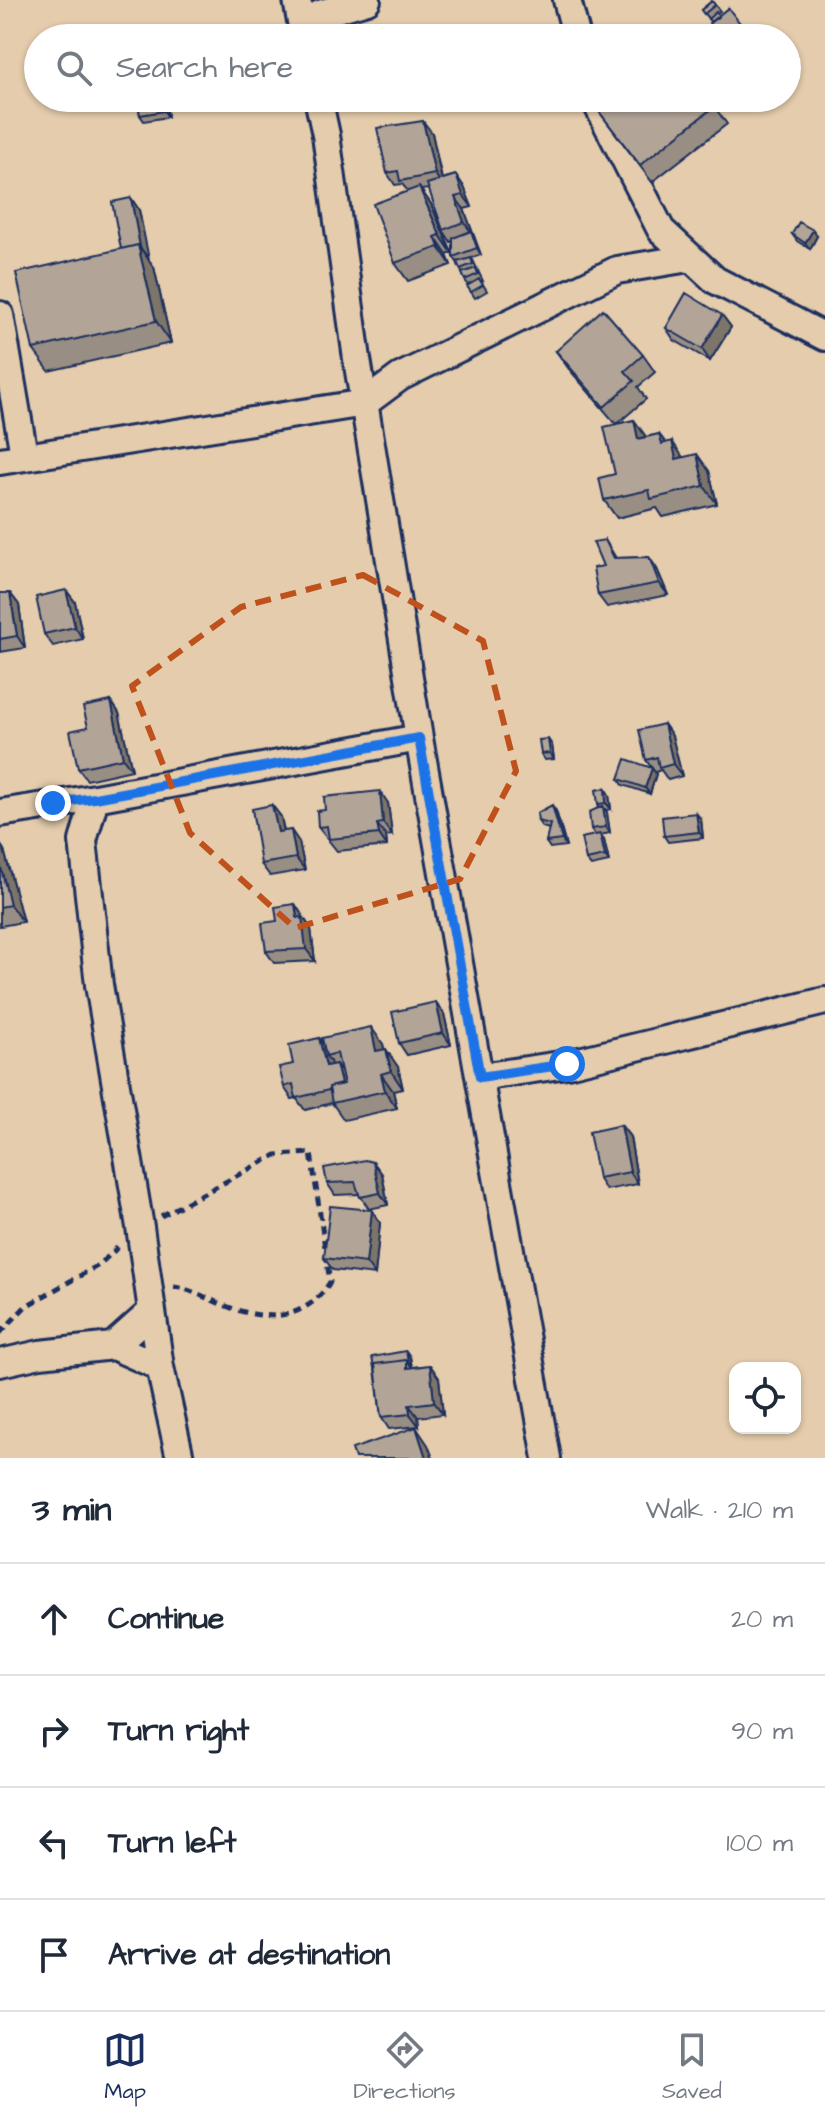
<!DOCTYPE html>
<html lang="en">
<head>
<meta charset="utf-8">
<style>
	:root { --surface:#fff; --page:#f2f2f3; --text:#1f2937; --muted:#747a83; --line:#e0e1e3; --accent:#1b2f5e }
	body { margin:0; font-family:"Architects Daughter",sans-serif; background:var(--page); color:var(--text) }
	.controls { position:absolute; right:24px; bottom:24px; display:grid; overflow:hidden; border-radius:16px; box-shadow:0 2px 6px #0004 }
	.controls button { width:72px; height:72px; display:grid; place-items:center; padding:0; border:0; border-bottom:2px solid var(--line); background:var(--surface); color:var(--text); font:40px sans-serif }
	.stop { position:absolute; width:24px; height:24px; margin:-18px; border:6px solid #1a73e8; border-radius:50%; background:#fff }
	.stop.end { background:#1a73e8; border-color:#fff; box-shadow:0 2px 8px #0008 }
	.list { margin:0; padding:0; list-style:none }
	h2 { display:flex; justify-content:space-between; align-items:center; height:104px; margin:0; padding:0 32px; font-size:34px }
	h2 small { font-size:26px; font-weight:400; color:var(--muted) }
	.list li { display:grid; grid-template-columns:52px 1fr auto; gap:24px; align-items:center; box-sizing:border-box; height:112px; padding:0 32px; border-top:2px solid var(--line) }
	.list b { display:block; font-size:30px; white-space:nowrap }
	.list em { font-size:26px; font-style:normal; color:var(--muted) }
	.icon { flex:none; width:44px; height:44px; fill:none; stroke:currentColor; stroke-width:2; stroke-linecap:round; stroke-linejoin:round }
	.map { position:relative; flex:none; width:825px; height:1458px; overflow:hidden }
	.search { position:absolute; background:var(--surface); box-shadow:0 2px 6px #0004; left:24px; right:24px; top:24px; height:88px; display:flex; align-items:center; gap:20px; box-sizing:border-box; padding:0 28px; border-radius:44px; color:var(--muted); font-size:30px }
	.sheet { height:552px; background:var(--surface) }
	nav { display:flex; justify-content:space-around; align-items:center; box-sizing:border-box; height:112px; border-top:2px solid var(--line); background:var(--surface); font-size:22px; color:var(--muted) }
	nav a { display:grid; justify-items:center; gap:4px }
	nav .on { color:var(--accent) }
	.map>svg:first-child { display:block }
</style>
</head>
<body>
<div class="map">
<svg width="825" height="1458" viewBox="0 0 825 1458">
	<rect width="100%" height="100%" fill="#e4ccac"/>
	<filter id="ink" filterUnits="userSpaceOnUse"><feTurbulence type="fractalNoise" baseFrequency=".0125" numOctaves="2"/><feDisplacementMap in="SourceGraphic" scale="16" xChannelSelector="R" yChannelSelector="G"/><feConvolveMatrix kernelMatrix="1 2 1 2 8 2 1 2 1" color-interpolation-filters="sRGB"/></filter>
	<g filter="url(#ink)">
		<g fill="none" stroke-linecap="round" stroke-linejoin="round">
			<defs>
				<path id="minor" d="M297,0L304,38
					M567,0L577,38
					M302,29L320,14L367,0
					M318,98L326,135L357,359L419,738L547,1458
					M594,98L661,230L715,280L825,337
					M0,315L24,455
					M0,461L365,403L400,377L617,270L689,258
					M95,798L83,841L99,985L140,1227L160,1367L180,1458
					M0,813L95,798L419,738
					M480,1077L567,1064L825,1001
					M113,1346L151,1312
					M0,1363L40,1354L113,1346L160,1367"/>
			</defs>
			<!-- minor casing -->
			<use href="#minor" stroke="#1b2f5e" stroke-width="32"/>
			<!-- path -->
			<path stroke="#1b2f5e" stroke-width="5" stroke-dasharray="8 6" stroke-linecap="butt" d="M161,1216L276,1155L311,1153L330,1282C306,1321 266,1322 226,1306C209,1300 192,1289 174,1287
				M0,1333L26,1306L99,1265L118,1247"/>
			<!-- minor -->
			<use href="#minor" stroke="#e4ccac" stroke-width="26"/>
		</g>
		<!-- wall -->
		<path fill="#998e83" stroke="#1b2f5e" stroke-width="2" d="M712,1L720,11L717,13L719,16L728,8L751,38H708L715,32L711,22L701,10Z
			M137,98H165L168,117L144,121L140,115Z
			M708,98L727,124L652,182L598,110Z
			M744,98H754L748,103Z
			M432,133L442,179L456,175L464,187L472,207L464,209L481,255L472,258L480,275L483,281H481L487,291L475,298L467,286L468,285L465,280L458,263L453,257V241L451,242L443,230L429,189L421,190L431,204L452,253L447,255L451,265L408,281L395,263L408,191L402,184L395,185L387,173Z
			M131,198L139,210L148,259L154,267L171,343L49,371L33,349L121,249Z
			M792,234L817,236L810,249L797,241Z
			M722,315L731,327L710,361L674,340L666,328Z
			M556,351L643,355L655,372L638,387L646,399L617,424L634,420L646,437L659,434L666,443L683,457L709,471L717,504L663,517L657,508L617,518L604,500L615,474L616,424L568,368Z
			M605,540L616,558L649,557L657,569L668,595L607,607L598,595L603,566Z
			M66,590L75,602L83,639L53,646L44,634Z
			M0,593H10L19,605L25,648L0,652Z
			M111,701L119,713L132,770L87,780L78,768L88,727Z
			M664,724L672,736L682,776L668,780L661,770L655,772L656,774L650,794L623,785L619,779L651,767L646,760Z
			M552,745L554,759L545,760L541,754Z
			M605,788L609,795L611,809L606,810L610,833L600,835L604,840L609,862L591,866L586,860L595,835L591,829L600,807L598,804Z
			M388,803L392,835L386,836L387,846L337,851L318,827Z
			M272,805L281,817L284,831L299,842L305,870L270,876L261,864Z
			M556,811L566,846L550,848L546,842L549,829L542,827L538,821Z
			M701,819L703,838L668,842L664,836Z
			M0,844L4,850L23,922L0,926Z
			M295,904L311,929L315,961L274,963L266,951L277,921Z
			M444,1014L451,1045L407,1055L399,1043Z
			M319,1038L324,1044H383L384,1049L398,1067L403,1089L393,1091L397,1108L344,1120L332,1103L305,1110L296,1098L292,1099L284,1087Z
			M621,1125L630,1137L638,1184L606,1190L598,1178Z
			M373,1162L382,1174L388,1205L369,1209L359,1194L335,1195L327,1183Z
			M380,1223L375,1275L333,1270L324,1258Z
			M406,1351L410,1357L412,1367L430,1365L439,1378L443,1414L418,1417L419,1426L389,1429L381,1417L375,1369Z"/>
		<!-- shaded-wall -->
		<path fill="#7d746a" stroke="#1b2f5e" stroke-width="2" d="M161,98H165L168,117L164,111Z
			M423,121L432,133L443,186L435,174Z
			M456,175L464,187L472,207L463,195Z
			M419,187L431,204L452,253L440,235Z
			M455,197L464,209L481,255L477,248L471,232L464,222Z
			M131,198L139,210L149,259L140,247Z
			M813,230L817,236L810,249L805,243Z
			M435,237L447,255L451,265L439,247Z
			M138,245L154,267L171,343L156,321Z
			M722,315L731,327L710,361L702,349Z
			M634,420L646,437L638,439Z
			M672,441L684,459H676Z
			M697,454L709,471L717,504L704,486Z
			M649,557L657,569L668,595L659,583Z
			M66,590L75,602L83,639L75,627Z
			M10,593L19,605L25,648L17,636Z
			M111,701L119,713L132,770L123,758Z
			M664,724L672,736L682,776L673,764Z
			M548,739L552,745L554,759L550,753Z
			M652,768L656,774L650,794L645,788Z
			M605,788L609,795L611,809L606,803Z
			M380,791L388,803L392,835L383,823Z
			M272,805L281,817L286,844L278,832Z
			M552,805L556,811L566,846L562,840Z
			M603,806L607,812L610,833L606,827Z
			M696,813L701,819L703,838L699,832Z
			M377,824L386,836L387,846L379,834Z
			M291,830L299,842L305,870L296,858Z
			M600,834L604,840L609,862L605,856Z
			M0,844L4,850L23,922L10,905L0,864Z
			M295,904L311,929L315,961L306,949L297,918Z
			M436,1002L444,1014L451,1045L443,1033Z
			M371,1027L383,1044L389,1069L376,1051Z
			M319,1038L328,1050L326,1056L330,1061L334,1078L326,1066Z
			M386,1049L398,1067L403,1089L391,1071Z
			M336,1064L345,1076L350,1099L342,1087Z
			M381,1074L393,1091L397,1108L385,1091Z
			M621,1125L630,1137L638,1184L630,1172Z
			M373,1162L382,1174L388,1205L380,1193Z
			M372,1210L380,1223L375,1275L366,1263Z
			M406,1351L410,1357L412,1368L408,1361Z
			M430,1365L439,1378L443,1414L434,1402Z
			M409,1405L418,1417L419,1426L410,1414Z
			M416,1427L428,1445L433,1458H426Z"/>
		<!-- building -->
		<path fill="#b2a598" stroke="#1b2f5e" stroke-width="2" d="M712,1L715,5L704,14L701,10Z
			M728,8L747,32L739,38H708L715,32L709,23Z
			M716,12L719,16L711,22L708,19Z
			M137,98H161L164,111L140,115Z
			M614,98H708L715,106L640,165L598,110Z
			M423,121L435,174L400,181L398,171L387,173L377,128Z
			M456,175L463,195L455,197L464,222L443,230L427,184Z
			M419,187L440,235L435,237L439,247L395,263L373,204Z
			M131,198L140,247H139L138,245L121,249L112,202Z
			M799,222L813,230L805,243L792,234Z
			M471,231L477,248L453,257V238Z
			M138,245L156,321L33,349L16,273Z
			M471,258L473,264L460,269L457,262Z
			M476,268L478,274L465,280L462,273Z
			M479,279L483,285L471,292L467,286Z
			M686,293L722,315L702,349L666,328Z
			M603,309L643,355L625,371L634,381L604,407L556,351Z
			M634,420L638,439L659,434L662,444L672,441L676,459L697,454L704,486L651,499L649,490L604,500L599,478L615,474L604,427Z
			M605,540L614,558L649,557L659,583L598,595L593,568L603,566L593,542Z
			M66,590L75,627L44,634L36,597Z
			M0,593H10L17,636L0,639Z
			M111,701L123,758L78,768L70,731L88,727L83,707Z
			M664,724L673,764L659,768L657,757L646,760L639,730Z
			M548,739L550,753L541,754L539,740Z
			M626,759L652,768L645,788L619,779Z
			M605,788L606,803L598,804L596,790Z
			M380,791L383,823L377,824L379,834L329,839L327,826L318,827L317,811L325,810L324,797Z
			M272,805L278,832L291,830L296,858L261,864L252,809Z
			M552,805L562,840L546,842L550,824L538,821L537,813Z
			M603,806L606,827L591,829L589,812Z
			M696,813L699,832L664,836L662,817Z
			M600,834L605,856L586,860L581,838Z
			M0,864L10,905L0,907Z
			M295,904L297,918L302,917L306,949L266,951L262,923L277,921L275,907Z
			M436,1002L443,1033L399,1043L392,1012Z
			M371,1027L376,1051L386,1049L391,1071L381,1074L385,1091L332,1103L329,1087L344,1084L337,1053L326,1056L322,1038Z
			M319,1038L326,1066L336,1064L341,1084L329,1087V1090L296,1098L293,1084L284,1087L279,1067L293,1064L289,1045Z
			M621,1125L630,1172L598,1178L589,1132Z
			M365,1160L373,1162L380,1193L360,1197L355,1182L327,1183L324,1168Z
			M330,1206L372,1210L366,1263L324,1258Z
			M406,1351L408,1361L407,1360L375,1364L374,1368L372,1357Z
			M407,1360V1368L430,1365L434,1402L409,1405L410,1414L381,1417L375,1364Z
			M416,1427L426,1458H355L352,1449Z"/>
	</g>
	<g fill="none" stroke-linecap="round" stroke-linejoin="round" filter="url(#ink)">
		<!-- route -->
		<path stroke="#1a73e8" stroke-width="10" d="M53,803L95,798L419,738L480,1077L567,1064"/>
	</g>
	<!-- marked area -->
	<path fill="none" stroke="#bf511c" stroke-width="6" stroke-dasharray="16 10" stroke-linejoin="round" d="M363,575L483,641L516,771L460,879L295,928L190,833L132,686L241,607Z"/>
</svg>
<div class="controls">
<button><svg class="icon" aria-label="locate" viewBox="0 0 24 24"><circle cx="12" cy="12" r="6"/><path d="M12 2v4M12 18v4M2 12h4M18 12h4"/></svg></button>
</div>
<div class="stop" style="left:567px;top:1064px"></div>
<div class="stop end" style="left:53px;top:803px"></div>
<div class="search"><svg class="icon" aria-label="search" viewBox="0 0 24 24"><circle cx="10" cy="10" r="6"/><path d="M15 15l6 6"/></svg>Search here</div>
</div>
<section class="sheet">
<h2>3 min<small>Walk · 210 m</small></h2>
<ul class="list">
<li><svg class="icon" aria-label="ahead" viewBox="0 0 24 24"><path d="M12 20V5M6 11l6-6 6 6"/></svg><div><b>Continue</b></div><em>20 m</em></li>
<li><svg class="icon" aria-label="right" viewBox="0 0 24 24"><path d="M7 20v-9h11M14 6l5 5-5 5"/></svg><div><b>Turn right</b></div><em>90 m</em></li>
<li><svg class="icon" aria-label="left" viewBox="0 0 24 24"><path d="M17 20v-9H6M10 6l-5 5 5 5"/></svg><div><b>Turn left</b></div><em>100 m</em></li>
<li><svg class="icon" aria-label="arrive" viewBox="0 0 24 24"><path d="M6 21V4h12l-3 4 3 4H6"/></svg><div><b>Arrive at destination</b></div></li>
</ul>
</section>
<nav>
<a class="on"><svg class="icon" aria-label="map" viewBox="0 0 24 24"><path d="M3 6l6-2 6 2 6-2v14l-6 2-6-2-6 2zM9 4v14M15 6v14"/></svg>Map</a>
<a><svg class="icon" aria-label="directions" viewBox="0 0 24 24"><path d="M12 3l9 9-9 9-9-9zM9 14v-3h6M13 9l2 2-2 2"/></svg>Directions</a>
<a><svg class="icon" aria-label="saved" viewBox="0 0 24 24"><path d="M7 4h10v16l-5-4-5 4z"/></svg>Saved</a>
</nav>
</body>
</html>
